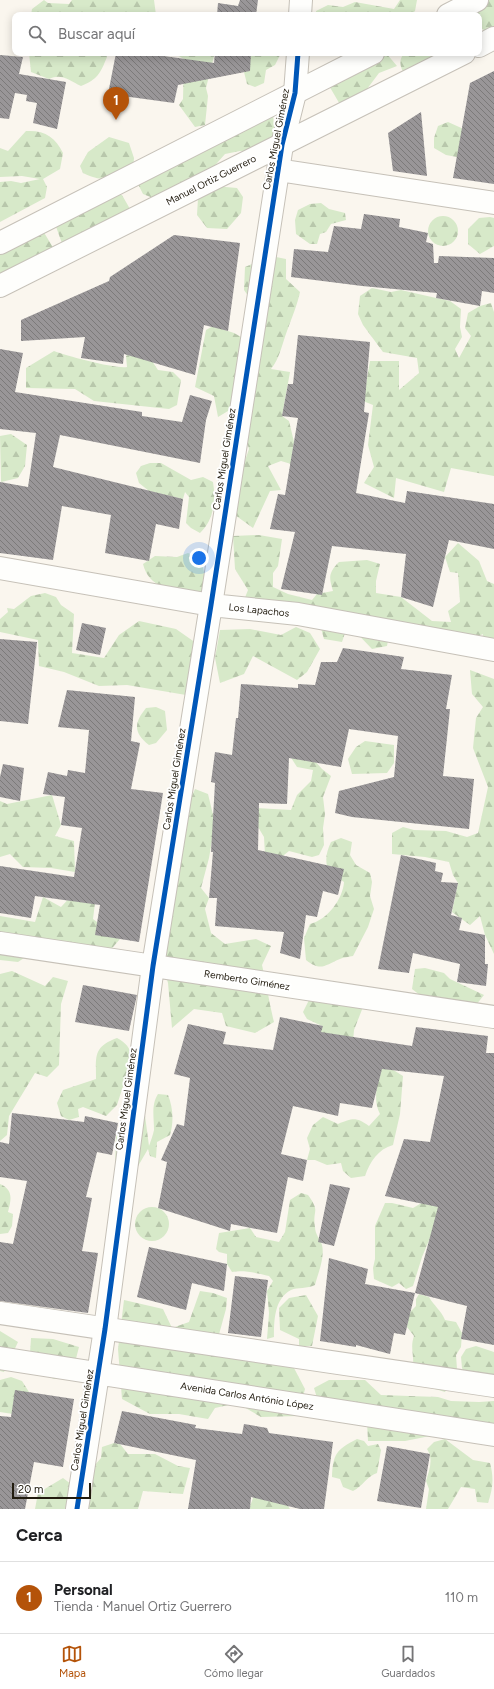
<!DOCTYPE html>
<html lang="es">
<head>
<meta charset="utf-8">
<style>
	:root { --surface:#fff; --page:#f2f2f2; --text:#202124; --muted:#757577; --line:#e0e0e0; --accent:#b45309 }
	body { margin:0; font-family:Figtree,sans-serif; background:var(--page); color:var(--text) }
	.scale { position:absolute; left:12px; bottom:10px; width:79px; box-sizing:border-box; padding-left:4px; border:2px solid #211b0e; border-top:0; font-size:11px; line-height:14px; white-space:nowrap; color:#211b0e; -webkit-text-stroke:3px #fff; paint-order:stroke }
	.you { position:absolute; left:199px; top:558px; width:14px; height:14px; margin:-10px; border:3px solid #fff; border-radius:50%; background:#1a73e8; box-shadow:0 0 0 6px #1a73e833 }
	.badge { display:grid; place-items:center; width:26px; height:26px; border-radius:50%; background:var(--accent); color:#fff; font-size:13px; font-weight:700 }
	.pin { position:absolute; translate:-50% -33px; filter:drop-shadow(0 1px 2px #0008) }
	.pin::after { content:''; position:absolute; top:21px; width:14px; height:12px; background:inherit; clip-path:polygon(0 0,100% 0,50% 100%) }
	.list { margin:0; padding:0; list-style:none }
	h2 { display:flex; justify-content:space-between; align-items:center; height:52px; margin:0; padding:0 16px; font-size:17px }
	h2 small { font-size:13px; font-weight:400; color:var(--muted) }
	.list li { display:grid; grid-template-columns:26px 1fr auto; gap:12px; align-items:center; box-sizing:border-box; height:72px; padding:0 16px; border-top:1px solid var(--line) }
	.list b { display:block; font-size:15px; white-space:nowrap }
	.list p { margin:0; font-size:13px; white-space:nowrap; color:var(--muted) }
	.list em { font-size:13px; font-style:normal; color:var(--muted) }
	.icon { flex:none; width:22px; height:22px; fill:none; stroke:currentColor; stroke-width:2; stroke-linecap:round; stroke-linejoin:round }
	.map { position:relative; flex:none; width:494px; height:1509px; overflow:hidden }
	.search { position:absolute; background:var(--surface); box-shadow:0 2px 10px #0003; left:12px; right:12px; top:12px; height:44px; display:flex; align-items:center; gap:10px; box-sizing:border-box; padding:0 14px; border-radius:8px; color:var(--muted); font-size:15px }
	.sheet { height:124px; background:var(--surface) }
	nav { display:flex; justify-content:space-around; align-items:center; box-sizing:border-box; height:56px; border-top:1px solid var(--line); background:var(--surface); font-size:11px; color:var(--muted) }
	nav a { display:grid; justify-items:center; gap:2px }
	nav .on { color:var(--accent) }
	.map>svg:first-child { display:block }
</style>
</head>
<body>
<div class="map">
<svg width="494" height="1509" viewBox="0 0 494 1509">
	<defs>
		<pattern id="forest-firs" width="22" height="20" patternUnits="userSpaceOnUse"><rect width="22" height="20" fill="#d7e9c9"/><path d="M5 1l3.5 6h-7zM16 11l3.5 6h-7z" fill="#b8c7ab"/></pattern>
		<pattern id="building-back-hatch" width="6" height="6" patternUnits="userSpaceOnUse"><rect width="6" height="6" fill="#999698"/><path d="M-1 5l2 2M0 0l6 6M5-1l2 2" fill="none" stroke="#7c7a7a"/></pattern>
	</defs>
	<rect width="100%" height="100%" fill="#faf6ee"/>
	<!-- forest -->
	<path fill="url(#forest-firs)" d="M44,0L48,3L69,4L72,0H154L156,15H31L32,9Z
		M400,0H417L415,11L410,15H316V11L328,5L343,7L355,2L394,9Z
		M484,0H494V36L479,27V15H462Z
		M29,53H105L107,57C100,74 98,79 81,86C69,80 61,73 49,79L31,72Z
		M173,53H197L214,56L206,88L208,96L205,125L195,127L179,105L183,99L184,59Z
		M251,53H281L275,65L266,70L264,83L255,87L247,84L244,72L248,71Z
		M386,53L397,66L379,73L367,89L345,113L328,84L381,54Z
		M404,53H430L433,58L406,76C400,68 398,61 404,53Z
		M273,114L275,140L263,153L240,151L225,154L210,171L153,198L143,194L137,182Z
		M448,122L477,135L457,157L446,155L434,148V138L438,126Z
		M26,131C45,130 55,137 63,153L60,169L43,179L47,187L45,198L0,222V182L11,181L21,183L40,179L22,176L0,177V148L8,151Z
		M109,137L129,143L134,158L133,171C112,179 104,183 83,173L80,166L88,152Z
		M214,186L237,188L243,197L241,213L227,229L207,228L197,215L198,198Z
		M113,195H122L130,209L64,249L54,221Z
		M321,203L329,209L345,213L346,220L331,224L326,232L320,234L317,244H310L296,234L295,220L298,210L310,204Z
		M428 231a15 15 0 1 1 30 0a15 15 0 1 1-30 0Z
		M490,217L494,218V246L480,254L468,244V229L479,218Z
		M43,231L54,249L0,278V241Z
		M271,256L286,259V279L300,292C297,306 292,317 287,331C282,344 280,358 271,369L290,372L282,416L289,421L294,442L291,464L281,461L268,466L281,490L270,491L253,528L235,515L241,472L249,449L244,433L253,303L244,290L245,267Z
		M372,288L391,292L401,290L436,298L450,301L461,309L460,327L462,337L455,349L459,358L471,336L465,328L468,313L480,306L491,303L494,312V476L451,468L444,492L396,478L394,498L364,483L374,467L368,445L373,405L363,401L370,361H399V390L419,373L417,358L383,352L363,325L358,314L360,296Z
		M213,326L234,333L252,343L233,408L218,417L214,396L195,387L206,330Z
		M139,349L150,358L158,370L173,372L181,380L177,405L169,409L94,401L75,389L26,388V368L54,351C67,356 115,369 127,367L126,356Z
		M11,434L27,445L25,466L18,478L1,482L0,436Z
		M150,463H161L191,480L203,477L213,482C216,500 214,520 200,533L191,528L186,523L189,497L185,492L183,499L149,491L139,483L136,473L141,466Z
		M259,535L282,539L278,566L273,573V587L288,594L312,600L317,594L333,591C329,578 328,573 339,562L367,560L380,564L376,581V593L401,597L432,621L451,622L448,611L460,602L458,573L450,572L445,557L458,543L479,561L487,581L494,584V649L481,646L483,634L461,644L391,624L387,646L372,649L348,624L342,642L324,639L319,621L240,610L248,590L235,569L233,536Z
		M188,553L201,559L207,585L193,599C174,592 148,587 143,564L155,556L177,557Z
		M45,593L56,597L61,605L74,614L72,653L104,658L119,635L139,621L176,629L196,643L186,695L127,685L99,686L64,672L39,666L38,640L0,632V619L8,612L7,608L14,609L31,596Z
		M296,627L310,633L320,649L307,672L297,680L253,656L244,674L220,683L215,658L220,630L250,629L281,635Z
		M470,670L494,679V954L485,935L480,916L470,925L452,912L458,883L453,875L449,862L425,857L392,854V833L403,827L414,830L446,831L467,837L478,833L488,787L473,748L476,718L483,707L472,694Z
		M156,707L165,711L167,730L156,743L149,745C133,732 134,723 146,708Z
		M365,741L394,745V763L387,773L352,774L348,759L356,747Z
		M288,753L315,761L322,769L331,776L323,797L325,814L323,828L324,845L319,855L312,857L289,851L284,855L272,873L265,855L264,837L258,827L256,808L291,810L297,795L311,781L313,770L297,767Z
		M195,789L208,794L215,823L209,858L201,888L209,898L205,909L211,933L225,944L256,939L271,946L262,965C267,985 269,1003 274,1022L255,1033L226,1026L222,1013L194,1009L172,1028L168,983L161,958L180,822Z
		M52,795L61,825L55,836L74,841L75,872L51,868L23,867L10,854L0,857V801L7,804Z
		M341,838L352,842L350,855L356,865L370,873L372,882L370,896L374,909L368,927L353,956C349,957 344,957 340,959C325,965 321,972 306,960L304,938L310,924C327,920 343,899 344,882L328,871C325,859 326,853 331,842Z
		M76,891L96,895L93,919L120,939L107,954L48,942L18,962L0,960V916L35,922L43,897L61,907Z
		M425,968L444,973L450,979L484,995L476,1005L425,999L412,989L415,969Z
		M12,971L45,986L53,977L68,981L61,1004L59,1065L47,1077L35,1073L9,1116L7,1135L0,1141V974Z
		M311,996L363,1007L354,1030L353,1042L319,1038L322,1026L307,1019L303,1012Z
		M117,1038C126,1043 130,1047 132,1058L117,1105L106,1116L83,1107L78,1109L79,1117L69,1120L61,1116L57,1103L63,1090L96,1079C96,1056 93,1047 117,1038Z
		M387,1066L403,1076L400,1114L393,1145C378,1149 370,1162 365,1176L351,1178L343,1171L341,1163L327,1165L315,1160H307L310,1149L307,1138L313,1125L323,1117L338,1124C353,1118 356,1117 369,1126L380,1114C373,1100 377,1087 379,1071Z
		M158,1094L168,1095C173,1107 174,1122 170,1135L157,1142L156,1158L150,1156L148,1149L134,1173L115,1167L116,1137L131,1110L144,1108L149,1146C151,1140 153,1135 154,1130C154,1117 151,1105 158,1094Z
		M0,1184C14,1190 11,1200 8,1212L13,1214L12,1226L8,1233L0,1234Z
		M301,1193L308,1195C321,1213 312,1209 315,1227C315,1234 320,1239 322,1245C325,1258 318,1273 315,1285C307,1289 298,1287 291,1290C274,1299 274,1321 274,1337L267,1339L269,1313L267,1291L273,1281L269,1276C258,1273 243,1270 232,1272L227,1264V1254L219,1252L216,1249L219,1233L250,1228L256,1237L279,1242L285,1232L290,1200Z
		M430,1198L437,1200L440,1214L422,1257L413,1286L406,1289L399,1283L392,1287L374,1279L373,1268L375,1259V1226L385,1203H392L413,1208Z
		M135 1224a17 17 0 1 1 34 0a17 17 0 1 1-34 0Z
		M200,1291L213,1293L227,1298L226,1309L218,1338L284,1349L305,1389L298,1416L261,1417L237,1403L215,1408L208,1419L179,1414H150L122,1399L118,1349L124,1300L163,1309L172,1328L189,1322Z
		M419,1294L429,1297C434,1306 441,1310 445,1320L456,1322L462,1333L461,1347L456,1355L457,1369L445,1392L435,1389L425,1371L413,1365C414,1354 410,1347 414,1336L407,1327L409,1313L416,1306V1299Z
		M306,1295L318,1316L312,1346H299V1339L280,1330L279,1308L289,1298Z
		M0,1331L18,1342L4,1372L0,1371Z
		M31,1338L53,1339L79,1347L71,1378L54,1379L29,1368Z
		M476,1346L494,1352V1387L467,1380L462,1368L461,1357L466,1349Z
		M11,1377L22,1381L29,1392L13,1414L0,1412V1380Z
		M329,1380H365L381,1395L438,1397L451,1401L479,1402L494,1401V1429L464,1424L450,1416L430,1436L405,1441H368L367,1422L320,1408L314,1388Z
		M357,1439L364,1441L368,1446L378,1444L381,1450L377,1473C367,1476 363,1486 353,1491L343,1487L340,1479L332,1477C333,1454 336,1450 357,1439Z
		M445,1439L473,1460L490,1463C494,1478 493,1488 488,1503L477,1502L475,1489L461,1487L448,1509H426L429,1489L426,1481C429,1470 434,1460 427,1449L434,1442Z
		M114,1443L120,1444L128,1454H155L178,1466L190,1468L183,1494L143,1491L138,1509H89V1496L94,1466L101,1458L102,1447Z
		M63,1478L83,1493L79,1509H35L38,1493Z
		M257,1487L288,1506L290,1509H249Z"/>
	<!-- building -->
	<path fill="url(#building-back-hatch)" d="M240,0H258L256,15H217L218,3L238,6Z
		M116,53H142L214,63L215,53H251L250,71L178,85L174,103L108,94Z
		M0,55L23,57L19,74L66,82L57,129L33,123L37,103L26,101L27,95L15,93L9,119L0,118Z
		M494,71V184L453,178L470,83Z
		M421,112L427,176L393,171L388,133Z
		M364,214L400,219L399,227L428,233L426,242L433,244L434,263H438L439,256L494,258V293L482,291L480,306L436,298L437,293L362,286L291,277L294,249L328,252L334,226L361,229Z
		M174,235L240,243L228,331L204,325L195,375L124,354L123,364L81,358L85,337L21,341V320L109,281L110,277Z
		M298,335L370,342L364,412L369,413L356,493L405,503L407,491L494,504V549L449,540L433,607L401,597L406,554L332,546L322,595L281,589L295,532L270,529L278,494L285,495L298,418L282,416L288,384H293Z
		M0,349L23,353L15,392L142,412V416L182,422L190,395L212,401L206,420L200,463L60,435L53,467L183,499L179,529L156,524L149,561L105,553L111,515L62,506L53,560L0,553V482L28,487L36,433L0,429Z
		M82,623L106,628L100,655L76,650Z
		M0,639L37,642L28,724L0,721Z
		M343,648L404,657L401,669L452,675L446,709H450L443,776L474,779L469,829L352,817L335,813L339,791L394,777L398,736L349,729L341,767L289,758L287,804L259,803L258,850L344,869L338,895L323,891L317,917L306,915L300,959L280,953L284,932L215,926L217,898H209L213,852H211L215,783L211,782L215,752L232,755L236,718H238L241,684L298,688V684L315,685L321,662H337Z
		M67,690L135,697L131,741L140,743L131,789L163,793L139,942L95,935L100,905L35,896L31,918L0,913V866L74,877L82,828L61,825L65,797L43,794L48,772L67,776L68,770L85,773L89,730L58,727Z
		M3,764L24,768L20,801L0,797V777Z
		M401,855L436,863L435,871L443,873L441,882L458,883L451,915L462,918L459,930L485,935V964H488L486,986L457,982L460,964L413,953L409,973L378,969Z
		M83,985L137,995L129,1031L75,1022Z
		M280,1017L323,1026L321,1032L412,1046L416,1027L488,1036L486,1053H494V1345L461,1339L467,1306L415,1293L405,1335L394,1333L390,1354L356,1345V1347L320,1341L329,1258L368,1269L365,1284L415,1293L438,1207L385,1196L404,1139L430,1142L444,1076L382,1069L372,1108L340,1103L338,1116L293,1106L281,1154L307,1160L303,1181L288,1177L277,1233L231,1224L230,1231L158,1208L167,1162L161,1160L177,1124L184,1126L190,1078L174,1074L188,1024L226,1032L223,1044L273,1050Z
		M12,1113L84,1122L85,1116L118,1123L112,1155L97,1152L86,1197L92,1198L82,1251L98,1253L88,1313L0,1301V1242L13,1244L27,1181L0,1177V1142L9,1144Z
		M330,1184L350,1188L334,1246L318,1242Z
		M149,1247L227,1264L224,1291L192,1283L186,1310L137,1297Z
		M235,1276L268,1280L261,1337L228,1333Z
		M15,1390L74,1399L63,1467L34,1462L25,1509H0V1416L11,1417Z
		M122,1411L196,1425L195,1428L242,1434L244,1424L267,1428L269,1433L333,1442L324,1509H300L251,1497L250,1509H188L196,1460L114,1443Z
		M387,1446L430,1454L421,1508L377,1501Z"/>
	<g fill="none" stroke-linecap="round" stroke-linejoin="round">
		<defs>
			<path id="street" d="M300,15L301,0
				M278,170L494,203
				M0,568L211,605L298,614L494,650
				M0,943L494,1017
				M0,1313L494,1386
				M0,1358L494,1435
				M77,1509L105,1329L153,966L211,605L282,145L295,93L298,53"/>
			<path id="secondary" d="M448,15L477,0
				M479,46L494,38
				M0,243L373,53
				M0,286L464,53"/>
		</defs>
		<!-- street casing -->
		<use href="#street" stroke="#c6c1b8" stroke-width="24"/>
		<!-- secondary casing -->
		<use href="#secondary" stroke="#c6c1b8" stroke-width="24"/>
		<!-- street -->
		<use href="#street" stroke="#fefefc" stroke-width="22"/>
		<!-- secondary -->
		<use href="#secondary" stroke="#fefefc" stroke-width="22"/>
		<defs>
			<path id="cycleway" d="M77,1509L105,1329L153,966L211,605L282,145L295,93L298,53"/>
		</defs>
		<!-- cycleway casing -->
		<use href="#cycleway" stroke="#fff" stroke-width="8"/>
		<!-- cycleway -->
		<use href="#cycleway" stroke="#0057b8" stroke-width="5"/>
	</g>
	<g text-anchor="middle" dominant-baseline="central" stroke-width="4" stroke-linejoin="round" paint-order="stroke">
		<!-- street labels -->
		<g font-size="10" fill="#211b0e" stroke="#fff">
			<text transform="translate(276 139) rotate(-79)">Carlos Miguel Giménez</text>
			<text transform="translate(211 180) rotate(-27)">Manuel Ortiz Guerrero</text>
			<text transform="translate(224 459) rotate(-81)">Carlos Miguel Giménez</text>
			<text transform="translate(259 610) rotate(6)">Los Lapachos</text>
			<text transform="translate(174 779) rotate(-81)">Carlos Miguel Giménez</text>
			<text transform="translate(247 980) rotate(9)">Remberto Giménez</text>
			<text transform="translate(126 1099) rotate(-82)">Carlos Miguel Giménez</text>
			<text transform="translate(247 1396) rotate(9)">Avenida Carlos António López</text>
			<text transform="translate(82 1420) rotate(-81)">Carlos Miguel Giménez</text>
		</g>
	</g>
</svg>
<div class="scale">20 m</div>
<div class="you"></div>
<div class="pin badge" style="left:116px;top:120px">1</div>
<div class="search"><svg class="icon" aria-label="search" viewBox="0 0 24 24"><circle cx="10" cy="10" r="6"/><path d="M15 15l6 6"/></svg>Buscar aquí</div>
</div>
<section class="sheet">
<h2>Cerca<small></small></h2>
<ul class="list">
<li><span class="badge">1</span><div><b>Personal</b><p>Tienda · Manuel Ortiz Guerrero</p></div><em>110 m</em></li>
</ul>
</section>
<nav>
<a class="on"><svg class="icon" aria-label="map" viewBox="0 0 24 24"><path d="M3 6l6-2 6 2 6-2v14l-6 2-6-2-6 2zM9 4v14M15 6v14"/></svg>Mapa</a>
<a><svg class="icon" aria-label="directions" viewBox="0 0 24 24"><path d="M12 3l9 9-9 9-9-9zM9 14v-3h6M13 9l2 2-2 2"/></svg>Cómo llegar</a>
<a><svg class="icon" aria-label="saved" viewBox="0 0 24 24"><path d="M7 4h10v16l-5-4-5 4z"/></svg>Guardados</a>
</nav>
</body>
</html>
